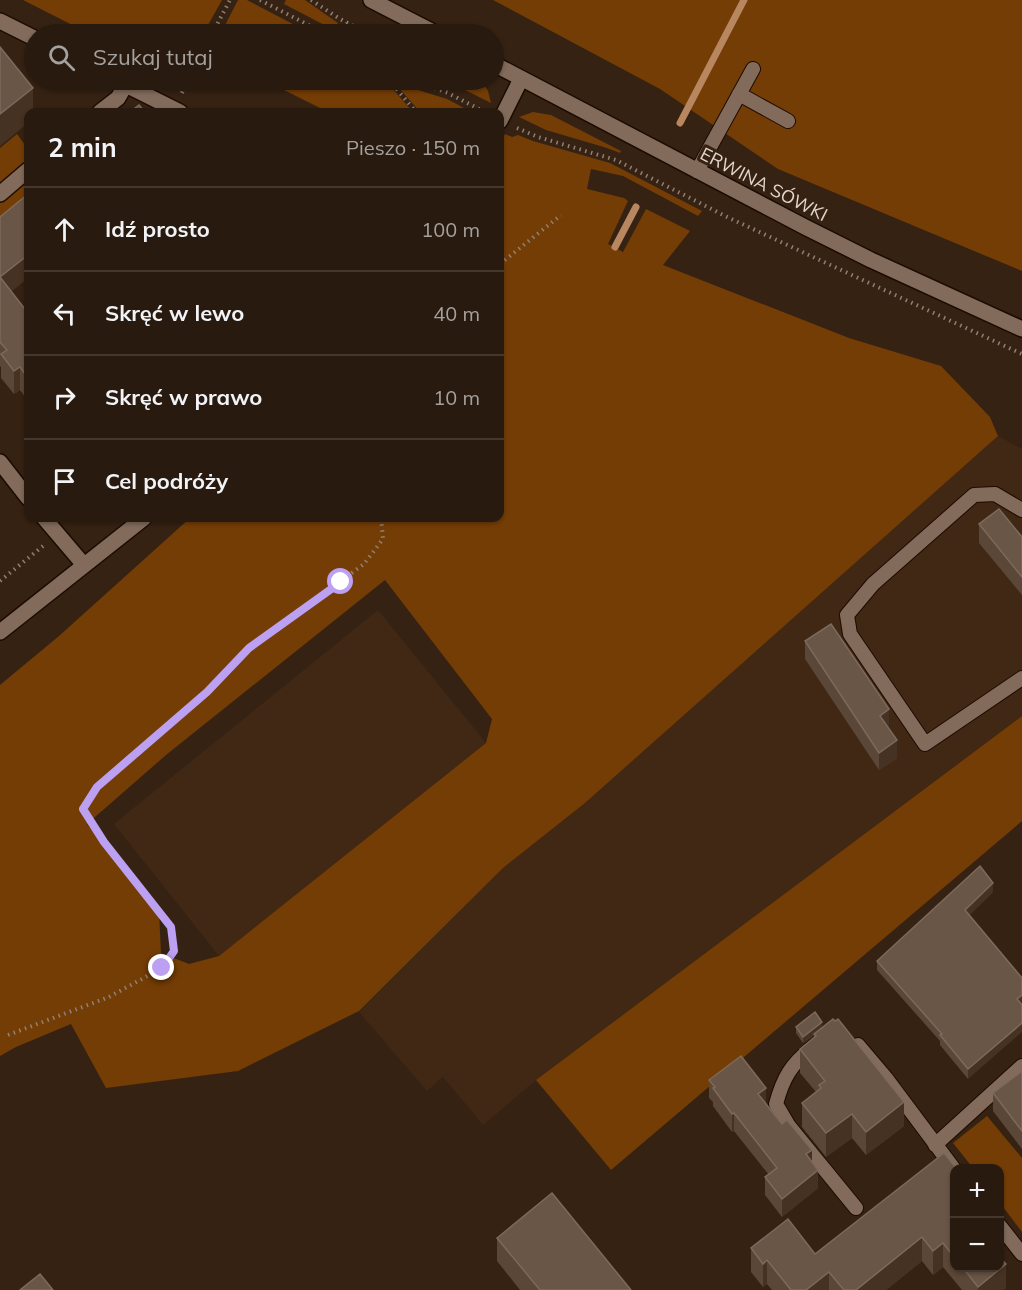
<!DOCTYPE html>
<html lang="pl">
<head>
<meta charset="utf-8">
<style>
	:root { --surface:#281a0e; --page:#302317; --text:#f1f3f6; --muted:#a5a19e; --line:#44382e }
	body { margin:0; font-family:Mulish,sans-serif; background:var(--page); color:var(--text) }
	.controls { position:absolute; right:18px; bottom:18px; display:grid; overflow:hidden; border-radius:12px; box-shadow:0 2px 4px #0004 }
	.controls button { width:54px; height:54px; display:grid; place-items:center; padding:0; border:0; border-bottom:2px solid var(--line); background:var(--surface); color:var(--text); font:30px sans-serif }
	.stop { position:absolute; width:18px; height:18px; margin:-14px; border:4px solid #bca0f2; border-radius:50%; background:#fff }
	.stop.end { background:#bca0f2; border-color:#fff; box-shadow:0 2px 6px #0008 }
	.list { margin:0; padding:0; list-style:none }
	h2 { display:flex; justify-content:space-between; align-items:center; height:78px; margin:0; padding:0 24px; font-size:26px }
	h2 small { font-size:20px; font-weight:400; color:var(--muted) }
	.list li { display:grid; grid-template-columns:39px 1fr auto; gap:18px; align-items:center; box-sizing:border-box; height:84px; padding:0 24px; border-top:2px solid var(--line) }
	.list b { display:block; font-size:22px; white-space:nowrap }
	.list em { font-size:20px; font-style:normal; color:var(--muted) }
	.icon { flex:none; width:33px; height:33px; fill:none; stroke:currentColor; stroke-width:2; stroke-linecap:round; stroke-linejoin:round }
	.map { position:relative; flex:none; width:1022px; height:1290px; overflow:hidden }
	.search { position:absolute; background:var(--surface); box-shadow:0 2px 4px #0004; left:24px; top:24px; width:480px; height:66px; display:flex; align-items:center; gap:15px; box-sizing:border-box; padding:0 21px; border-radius:33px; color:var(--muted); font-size:22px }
	.panel { position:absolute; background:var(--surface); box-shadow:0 2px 4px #0004; left:24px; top:108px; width:480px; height:414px; border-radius:12px }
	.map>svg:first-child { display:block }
</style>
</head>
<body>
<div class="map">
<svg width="1022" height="1290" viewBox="0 0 1022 1290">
	<rect width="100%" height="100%" fill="#352213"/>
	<!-- built -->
	<path fill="#412815" d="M998,436L1022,449V716L536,1080L483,1125L443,1077L427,1091L359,1012L503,868L585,803Z
		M378,610L486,743L219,956L114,824Z"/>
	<!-- green -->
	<path fill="#743d05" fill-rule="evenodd" d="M23,0H222L203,34H90Z
		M238,0H247L312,34L221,33Z
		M286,0H305L338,23L334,30L284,4Z
		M493,0H1022V271L778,169L660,89Z
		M264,80H385L413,112H328Z
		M392,80H398L418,90L447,99L468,110L469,112H420Z
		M431,80H481L488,91L491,103L461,88Z
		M533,112L551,115L621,151L620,153L607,148L546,130L519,117Z
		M17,134L28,149V162L0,185V148Z
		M505,134L512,137L518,135L533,141L610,163L702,211L698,216L623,176L591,169L587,189L624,198L628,201L608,244L623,252L646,209L690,231L663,265L849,338L941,366L990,417L998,436L585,803L503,868L359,1011L238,1071L106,1088L71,1024L16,1047L0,1056V685L59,636L190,518H500V144ZM385,580L492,719L486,743L219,956L189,964L161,953L159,912L87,824L166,755Z
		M28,180V215L0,238V203Z
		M1022,716V821L611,1170L536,1080Z
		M987,1116L1022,1158V1232L1000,1203V1168H973L953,1143Z"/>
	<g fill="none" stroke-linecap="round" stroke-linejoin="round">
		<!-- stream -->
		<path stroke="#b88760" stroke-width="7" d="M680,123L744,0
			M615,247L636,207"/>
		<defs>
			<path id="lane" d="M739,94L788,121
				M697,171L753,69
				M1022,510L995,494L974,495L873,584L847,615L850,634L925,744L1022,678
				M858,1045L886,1078L954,1169
				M813,1047C791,1064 783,1078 776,1104L789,1126L856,1208
				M935,1145L1022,1066
				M1000,1226L1022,1254"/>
			<path id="street" d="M0,21L34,38
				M116,80L180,112
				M100,112L118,98L126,84
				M500,121L521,79
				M0,194L28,170
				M0,462L28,498
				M44,518L84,565
				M0,632L144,518"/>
			<path id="secondary" d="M371,0L437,34
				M494,64L805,227L871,260L1022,329"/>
		</defs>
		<!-- lane casing -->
		<use href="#lane" stroke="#1c0b01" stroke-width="16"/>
		<!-- street casing -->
		<use href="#street" stroke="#1c0b01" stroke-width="18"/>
		<!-- secondary casing -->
		<use href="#secondary" stroke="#1c0b01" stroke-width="18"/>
		<!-- path -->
		<path stroke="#908174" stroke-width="4" stroke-dasharray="1.5 4.5" stroke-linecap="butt" d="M260,0L326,34
			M311,0L340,19L369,34
			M212,34L230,0
			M341,34L347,23
			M83,80L98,87
			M389,80L416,112
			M412,80L448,93L485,112
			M182,93L188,80
			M517,128L538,137L616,160L725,216L1022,354
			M500,264L561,215
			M0,581L43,546
			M8,1035L109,997L162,968L174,951L171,927L104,842L83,809L97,787L207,692L249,648L364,564L383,539L381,518"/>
		<!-- lane -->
		<use href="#lane" stroke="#826b5b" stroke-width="14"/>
		<!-- street -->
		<use href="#street" stroke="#826b5b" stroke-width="15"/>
		<!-- secondary -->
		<use href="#secondary" stroke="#826b5b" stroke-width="15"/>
	</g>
	<!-- wall -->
	<path fill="#5b4737" d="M0,217L12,292L28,313V401L20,390L14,394L1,378V367L0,366Z
		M979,524L1022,537V595L979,543Z
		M805,641L889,727H888L897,758L879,770L805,659Z
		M993,892L969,915L1022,1005L968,1079L940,1045V1041L877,970V961Z
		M796,1027L822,1028L904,1126L866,1155L852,1138L826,1157L802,1127V1103L816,1092L800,1073V1049L814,1038V1035L803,1043L796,1033Z
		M1022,1071V1149L993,1111V1093Z
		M709,1080L766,1104L812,1162L818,1188L782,1217L765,1195V1177L769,1175L734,1131L732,1132L713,1106V1102L709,1098Z
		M954,1168V1268H999L1006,1288L1003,1290H962L943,1267L933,1275L922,1261L886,1290H772L767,1284L763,1287L751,1272V1248L815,1254Z
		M497,1238L631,1290H520L497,1261Z"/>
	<!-- shaded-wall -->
	<path fill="#463222" d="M33,88V112H28V123L0,146V114Z
		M28,255V278L0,301V277Z
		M20,367V390L14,394V371Z
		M889,709V727L880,733V716Z
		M897,740V758L879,770V753Z
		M993,883V892L965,920V910Z
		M1022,995V1004L1017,1009V999Z
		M822,1022V1028L803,1043V1037Z
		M1022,1023V1032L968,1079V1069Z
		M766,1088V1106L758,1094Z
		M904,1102V1126L866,1155V1132Z
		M734,1113V1131L732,1132V1114Z
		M852,1114V1138L826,1157V1133Z
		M812,1150V1168L806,1154Z
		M818,1170V1188L782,1217V1199Z
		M922,1237V1261L886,1290H856Z
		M943,1243V1267L933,1275V1251Z
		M767,1260V1284L763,1287V1264Z
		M1006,1264V1288L1003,1290H978V1287Z
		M829,1272V1290H806Z"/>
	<!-- building -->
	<path fill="#6a5647" stroke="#7d6a5c" stroke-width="1.5" d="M0,47L33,88L0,114Z
		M139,105L145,112H130Z
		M28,194V255L0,277L28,313V378L20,367L14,371L1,354L7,350L0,342V217Z
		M999,509L1022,537V577L979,524Z
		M831,624L889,709L880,716L897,740L879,753L805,641Z
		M980,866L993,883L965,910L1022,978V995L1017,999L1022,1005V1023L968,1069L940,1035L942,1034L877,961Z
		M815,1012L822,1022L803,1037L796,1027Z
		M833,1019L835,1021L838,1019L904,1102L866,1132L852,1114L826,1133L802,1103L821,1088L819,1085L825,1081L800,1049L816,1036L814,1034Z
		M741,1056L766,1088L758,1094L782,1124L787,1120L812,1150L806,1154L818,1170L782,1199L765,1177L777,1168L734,1113L732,1114L713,1088L715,1087L709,1080Z
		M1022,1071V1131L993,1093Z
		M944,1153L956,1168H954V1257L943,1243L933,1251L922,1237L856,1290H844L829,1272L806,1290H791L767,1260L763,1264L751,1248L788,1219L815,1254Z
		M552,1193L631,1290H540L497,1238Z
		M999,1257L1006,1264L978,1287L963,1268H999Z
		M40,1274L53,1290H20Z"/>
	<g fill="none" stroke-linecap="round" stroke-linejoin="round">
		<!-- route -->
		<path stroke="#bca0f2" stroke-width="8" d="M162,968L174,951L171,927L104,842L83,809L97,787L207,692L249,648L341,582"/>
	</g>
	<g text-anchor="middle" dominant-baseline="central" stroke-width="6" stroke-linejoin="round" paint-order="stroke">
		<!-- street labels -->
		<g font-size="18" fill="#e4d7cd" stroke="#352213">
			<text transform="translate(764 184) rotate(27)">ERWINA SÓWKI</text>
		</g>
	</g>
</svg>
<div class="controls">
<button>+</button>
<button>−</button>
</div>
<div class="stop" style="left:341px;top:582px"></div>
<div class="stop end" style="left:162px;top:968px"></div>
<div class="search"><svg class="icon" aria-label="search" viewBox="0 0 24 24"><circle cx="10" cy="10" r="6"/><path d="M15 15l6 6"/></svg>Szukaj tutaj</div>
<section class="panel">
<h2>2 min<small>Pieszo · 150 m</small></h2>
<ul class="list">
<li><svg class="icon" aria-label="ahead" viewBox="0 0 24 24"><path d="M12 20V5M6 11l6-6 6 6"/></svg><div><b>Idź prosto</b></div><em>100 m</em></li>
<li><svg class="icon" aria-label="left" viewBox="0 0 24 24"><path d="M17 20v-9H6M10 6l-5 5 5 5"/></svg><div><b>Skręć w lewo</b></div><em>40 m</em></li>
<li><svg class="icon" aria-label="right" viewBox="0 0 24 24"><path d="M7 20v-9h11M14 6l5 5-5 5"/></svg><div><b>Skręć w prawo</b></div><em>10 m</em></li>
<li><svg class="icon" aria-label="arrive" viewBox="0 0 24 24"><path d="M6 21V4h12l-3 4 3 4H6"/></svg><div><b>Cel podróży</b></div></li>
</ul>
</section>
</div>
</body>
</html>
